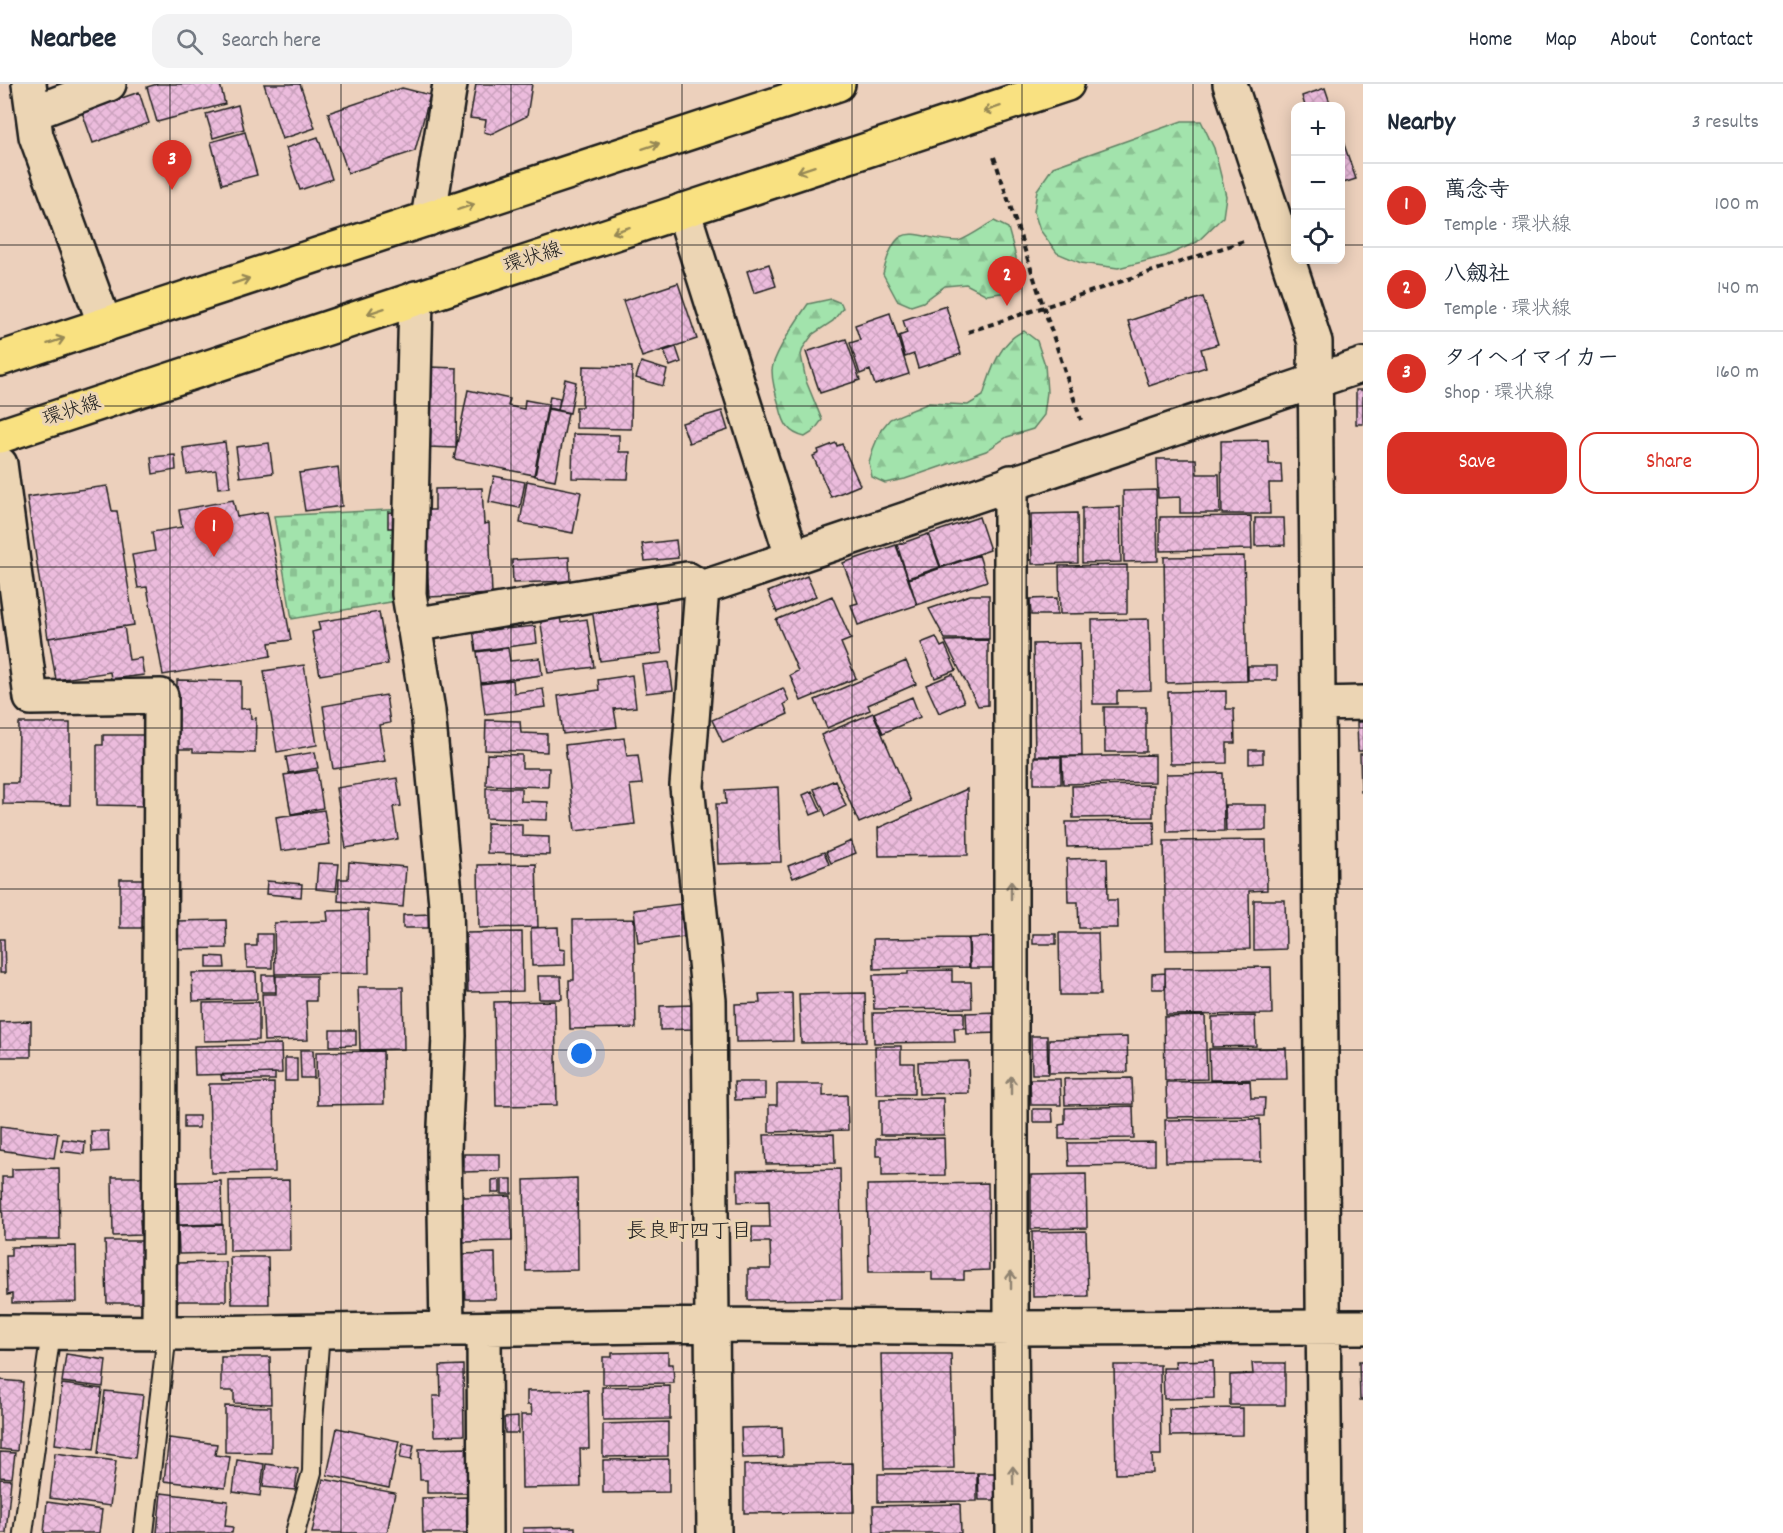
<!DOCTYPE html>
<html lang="en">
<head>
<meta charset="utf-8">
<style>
	:root { --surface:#fff; --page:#f2f2f3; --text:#1f2937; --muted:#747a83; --line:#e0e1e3; --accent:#d93025 }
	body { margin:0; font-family:Dekko,"Klee One",sans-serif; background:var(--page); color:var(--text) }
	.controls { position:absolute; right:18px; top:18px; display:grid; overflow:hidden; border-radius:12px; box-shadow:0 3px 15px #0003 }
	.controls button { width:54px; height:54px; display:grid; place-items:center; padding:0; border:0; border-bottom:2px solid var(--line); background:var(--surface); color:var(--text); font:30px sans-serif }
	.you { position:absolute; left:582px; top:970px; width:21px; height:21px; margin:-15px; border:4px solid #fff; border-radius:50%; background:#1a73e8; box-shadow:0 0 0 9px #1a73e833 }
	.badge { display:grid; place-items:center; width:39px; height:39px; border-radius:50%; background:var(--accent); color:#fff; font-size:20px; font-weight:700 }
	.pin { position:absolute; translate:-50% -50px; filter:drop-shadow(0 2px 3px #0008) }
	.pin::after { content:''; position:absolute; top:32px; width:21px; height:18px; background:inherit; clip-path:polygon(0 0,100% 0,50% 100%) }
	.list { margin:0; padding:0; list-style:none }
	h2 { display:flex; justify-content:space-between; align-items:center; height:78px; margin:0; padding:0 24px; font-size:26px }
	h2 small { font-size:20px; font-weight:400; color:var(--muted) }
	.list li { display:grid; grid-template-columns:39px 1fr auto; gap:18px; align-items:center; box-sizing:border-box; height:84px; padding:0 24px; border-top:2px solid var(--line) }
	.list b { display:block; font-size:22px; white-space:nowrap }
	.list p { margin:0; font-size:20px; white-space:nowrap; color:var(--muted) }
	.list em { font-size:20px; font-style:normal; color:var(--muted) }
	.actions { display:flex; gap:12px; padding:18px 24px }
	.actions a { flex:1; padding:14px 0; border:2px solid var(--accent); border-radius:18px; text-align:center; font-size:21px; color:var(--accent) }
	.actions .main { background:var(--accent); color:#fff }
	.icon { flex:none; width:33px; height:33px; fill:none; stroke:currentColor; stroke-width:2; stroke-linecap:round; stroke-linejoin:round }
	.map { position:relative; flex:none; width:1363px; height:1449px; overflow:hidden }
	header { display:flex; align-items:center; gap:36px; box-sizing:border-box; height:84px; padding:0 30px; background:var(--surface); border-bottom:2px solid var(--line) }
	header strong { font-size:28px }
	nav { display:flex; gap:33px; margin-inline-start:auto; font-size:21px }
	.search { width:420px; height:54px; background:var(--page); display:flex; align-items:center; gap:15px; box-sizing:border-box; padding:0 21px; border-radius:18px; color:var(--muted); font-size:22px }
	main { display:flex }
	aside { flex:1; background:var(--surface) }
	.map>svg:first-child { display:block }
</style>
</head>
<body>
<header>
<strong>Nearbee</strong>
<div class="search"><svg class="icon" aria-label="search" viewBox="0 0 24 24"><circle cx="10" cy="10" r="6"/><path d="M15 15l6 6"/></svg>Search here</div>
<nav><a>Home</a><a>Map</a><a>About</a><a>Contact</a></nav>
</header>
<main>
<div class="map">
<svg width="1363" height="1449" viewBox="0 0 1363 1449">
	<defs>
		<pattern id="forest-firs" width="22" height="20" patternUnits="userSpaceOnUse" patternTransform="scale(1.5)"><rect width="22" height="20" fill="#a2e3ac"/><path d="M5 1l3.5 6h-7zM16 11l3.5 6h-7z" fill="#8bc293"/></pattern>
		<pattern id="cemetery-stones" width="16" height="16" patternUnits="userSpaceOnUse" patternTransform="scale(1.5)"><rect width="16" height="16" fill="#a2e3ac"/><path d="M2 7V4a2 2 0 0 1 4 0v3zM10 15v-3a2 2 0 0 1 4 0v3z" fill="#8bc293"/></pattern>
		<pattern id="building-cross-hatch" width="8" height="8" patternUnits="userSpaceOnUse" patternTransform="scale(1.5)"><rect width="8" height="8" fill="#ecbcdd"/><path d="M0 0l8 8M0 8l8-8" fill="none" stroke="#caa1bd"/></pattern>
	</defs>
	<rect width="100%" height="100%" fill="#ecd0bc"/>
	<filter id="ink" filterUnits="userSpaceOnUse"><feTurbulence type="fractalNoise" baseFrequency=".0167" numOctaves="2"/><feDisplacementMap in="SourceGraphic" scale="12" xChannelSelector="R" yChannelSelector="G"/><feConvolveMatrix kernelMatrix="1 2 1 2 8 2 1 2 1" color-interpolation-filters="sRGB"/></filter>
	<g filter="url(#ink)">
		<!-- forest -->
		<path fill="url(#forest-firs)" stroke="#5f8064" stroke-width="1.5" d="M1182,37H1201L1214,64L1226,112L1223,133L1197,158L1166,172L1118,184L1081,179L1057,169L1040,146L1034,128L1037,106L1053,83Z
			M994,137L1008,144L1016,173V198L1008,208L987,211L966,200L945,202L923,218L911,222L897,216L883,190C897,129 915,156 957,157C964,157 986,141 994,137Z
			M831,215L841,219L843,224L833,237L813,250L803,264L801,271L806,297L822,336L813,348L805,353C788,349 784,340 780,324C776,312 772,299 772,286C773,271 799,233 808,220Z
			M1024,247L1037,257L1045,281L1047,308L1044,331L1033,345L1007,353L986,367L905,395L885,399L872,393L869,378L873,365L881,346L890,335L929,319L968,321L983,312C990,289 1000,256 1024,247Z"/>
		<!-- cemetery -->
		<path fill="url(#cemetery-stones)" stroke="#5f8064" stroke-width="1.5" d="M405,425L402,516L292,535L274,432Z"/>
		<!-- building -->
		<path fill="url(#building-cross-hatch)" stroke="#1c1c1c" stroke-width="1.5" d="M157,0H220L225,20L157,38L147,3Z
			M264,0H300L315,44L282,55Z
			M476,0H532L527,32L491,50L484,48L486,36L470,34Z
			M402,4L430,11L415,67L348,89L328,29Z
			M1325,4L1331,22H1305L1302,12Z
			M139,8L149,39L93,59L82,28Z
			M238,21L244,45L213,54L206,30Z
			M245,48L257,91L222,100L211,58Z
			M1340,49L1356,95L1340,100Z
			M318,53L332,95L300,106L286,64Z
			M769,180L776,202L754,209L747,187Z
			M678,199L697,255L642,273L623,217Z
			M1203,213L1218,260L1201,265L1206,283L1149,302L1128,237Z
			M946,222L961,270L918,284L914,270L905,273L899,252L907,249L903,236Z
			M890,229L909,290L875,301L870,286L860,290L850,259L860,256L855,241Z
			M846,255L860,296L820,309L806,268Z
			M676,263L681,278L670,282L664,267Z
			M641,278L667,286L663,302L636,294Z
			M583,282L632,283L631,345L576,344V323H582Z
			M430,283L457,284L456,364L428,363Z
			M565,295L576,298L570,329L558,326Z
			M468,306L510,315L508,322L524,325L525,316L548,320L534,391L454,375Z
			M1356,306H1363V340H1356Z
			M550,312L560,314L558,326L548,324Z
			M548,325L568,329L555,396L535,392Z
			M722,327L728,346L689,359L682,339Z
			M573,350L619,351V368H630L628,395L572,394Z
			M1268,356L1269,380H1281L1282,399H1269L1270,430H1222L1221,357Z
			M225,358L230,403L218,404L216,386L187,390L183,364Z
			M269,359L273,389L240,393L236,363Z
			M836,359L837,362L842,360L860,401L831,413L813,372L819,369L818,366Z
			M175,371L176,386L153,390L151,373Z
			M1157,375H1196L1197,390H1219L1220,429H1180V413L1158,414Z
			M338,383L342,422L305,427L299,389Z
			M494,392L525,398L520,424L489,418Z
			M527,397L581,408L573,449L520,439Z
			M107,402L112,427H117L134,541L48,554L27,413Z
			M482,404L484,440L489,439L492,510L429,513L424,426H435V405Z
			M1156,406L1158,477L1124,478L1123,407Z
			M233,416L237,433L267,428L291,556L269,559L271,572L163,591L147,503L138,504L132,471L155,467L152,448L182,443L179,426Z
			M1120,423L1121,478L1082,479V424Z
			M388,428L401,429V444H388Z
			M1077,429L1078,479L1032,480L1031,430Z
			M1251,432L1252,465L1160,467V433Z
			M979,433L990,466L941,483L929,450Z
			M1255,434H1284L1285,461L1255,462Z
			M928,450L940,483L908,494L897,461Z
			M676,456L678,474L645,477L642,460Z
			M896,461L917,521L858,541L851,521L858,519L843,479Z
			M979,471L987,497L917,521L909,495Z
			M1244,472L1247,597L1166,599L1164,473Z
			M569,473L570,497L513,499L512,476Z
			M1127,481V529L1060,530L1059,482Z
			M807,492L816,512L777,528L768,508Z
			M970,511H989V555H945L929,525Z
			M832,512L851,555L841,559L856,594L801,617L790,591L798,587L776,536Z
			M1057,514V531H1031L1030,515Z
			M655,517L662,569L600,577L592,525Z
			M379,528L388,580L320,591L312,548L320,546L318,538Z
			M560,530L561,539L587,535L594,583L548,589L540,533Z
			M504,533L505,545L535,542L537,559L476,567L472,537Z
			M1149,535L1151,606L1117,607V620H1093L1092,536Z
			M124,542L129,576L141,574L144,591L111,595L110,588L56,596L49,554Z
			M936,553L941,563L945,561L956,586L935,594L921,559Z
			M988,556V621L978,622L945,557Z
			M1080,559L1082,672H1035L1033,560Z
			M508,564L510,577L540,574L542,591L481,599L477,568Z
			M906,577L916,600L868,621L870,626L827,644L815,616Z
			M669,578L673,606L646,609L642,581Z
			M304,581L317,661L277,668L264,587Z
			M1248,582H1277V596H1248Z
			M953,590L964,618L939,629L926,601Z
			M632,591L636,623L614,625L617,643L563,650L558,612L599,606L598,596Z
			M177,596L241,597V625L250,624L251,635L256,634L255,669L193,668V665H177Z
			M513,596L514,609L543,605L546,623L485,630L481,600Z
			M783,604L789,617L784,620L788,630L723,659L712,636Z
			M1226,607V625H1234L1235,659H1227V679L1170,680L1168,608Z
			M386,611L390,639L379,641L385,677L333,685L323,622Z
			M912,613L920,633L883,649L874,629Z
			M1104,623H1146V668H1105Z
			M873,629L911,717L859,739L821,651Z
			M486,636L520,637L521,649L547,650V668L485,666Z
			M1357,638H1363V667H1358Z
			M19,639H70V721L3,720V699H18Z
			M103,651H146V722L97,721V661H103Z
			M624,654L627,672L638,671L642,700L630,701L635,740L575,747L565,661Z
			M1249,666H1263V679L1249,680Z
			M315,668L318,684L289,689L286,673Z
			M487,670L522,671V684H549L548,703L486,701Z
			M1360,670H1363V708H1361Z
			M1155,671V698L1063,700L1062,673Z
			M1034,673H1061V700H1034Z
			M317,686L323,724L291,730L284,691Z
			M1223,689L1224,747L1167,748L1166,690Z
			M397,694L401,722L393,723L398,755L346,764L336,704Z
			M835,696L846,722L826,732L814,705Z
			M1153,701V733L1073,734L1072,702Z
			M778,703L781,778L718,780L716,720H726L725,706Z
			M486,704H521V717L548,718L547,736L486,734Z
			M967,705L968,771L879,772L878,744Z
			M812,707L821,727L811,731L803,711Z
			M1225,721H1266V746L1226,747Z
			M324,726L330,760L281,767L276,733Z
			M1154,737L1155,761L1067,763L1066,738Z
			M487,739L522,740V752L549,753V771L487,769Z
			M1266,756L1267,806L1249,807L1250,865L1166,866L1164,757Z
			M851,757L856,769L831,779L826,768Z
			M824,768L829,780L793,794L788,782Z
			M1107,774L1108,816H1117L1118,844H1079L1078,818H1068L1067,775Z
			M349,778L406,783L403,823L338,817L339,795H348Z
			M318,779L339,780L336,807L316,805Z
			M536,780L538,843L479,844L478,781Z
			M120,795H148V844H120Z
			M267,797L302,800L301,813L266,810Z
			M1254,816H1285L1286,865L1254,866Z
			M680,820L684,853L638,859L634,826Z
			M368,826L369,889L275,890L274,839L328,837L327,827Z
			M431,830V844H403V831Z
			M634,835L636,944L570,945L569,896H574L573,836Z
			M226,836L227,864L176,865L175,837Z
			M558,843L559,865L565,866V881L532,882L531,844Z
			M522,848L523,907L468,908L466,849Z
			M1059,849H1098L1100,911H1060Z
			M257,850H272V884H247L246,862H257Z
			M1033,850H1056V860H1033Z
			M995,853V884H970L969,854Z
			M968,854L969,883L874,885L873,855Z
			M0,855H4L5,889H0Z
			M207,872L224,873L225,884H207Z
			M1271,883L1272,930L1166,931L1165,884Z
			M952,886V898H971L972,924L874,925L873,891L908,890V887Z
			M256,888L257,915L193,917L192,889Z
			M1165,889V905H1152V890Z
			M262,891H275L276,908H262Z
			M276,892H316V917H306L308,956L264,957L262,910H276Z
			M538,892H561L562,915H539Z
			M358,903H403L404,965L360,966Z
			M792,909L793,957L736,958L735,920L760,919L759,910Z
			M865,909L866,958L801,959L799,910Z
			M555,917L557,1021L496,1022L494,918Z
			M259,918V956L204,957L203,919Z
			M693,921V945L660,946V922Z
			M964,928V944H954L955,958L874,959L873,929Z
			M999,928V949L967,950L966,929Z
			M1205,932L1207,995L1165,996L1164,933Z
			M1255,932L1256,962L1212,963V933Z
			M31,937V973H0V938Z
			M330,946H356V961L330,962Z
			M1031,952H1047L1048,990H1032Z
			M1127,953L1128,988L1049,989V955Z
			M281,960L282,989L195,991L194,962Z
			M875,962H901V979H914V1010H876Z
			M1286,964L1287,995L1210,996L1209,965Z
			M300,966H313L314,994H301Z
			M383,967L384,1020L317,1021L316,968Z
			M285,974H297V997H285Z
			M968,977L969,1009L919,1010L918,978Z
			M275,989V996H222L221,991Z
			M1132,994L1133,1020L1065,1021L1064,995Z
			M1030,995H1060L1061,1021H1031Z
			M1250,997L1251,1014H1265L1264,1032L1167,1033L1166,998Z
			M734,998H765V1015L735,1016Z
			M274,999L275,1088L211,1089L209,1000Z
			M777,1000H823V1012L847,1011L848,1046L769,1048V1021H777Z
			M943,1014L944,1051H880V1015Z
			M1133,1022L1134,1054L1059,1055V1041L1065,1040V1024Z
			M1033,1025H1052L1053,1038H1033Z
			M184,1032H199V1044H184Z
			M1260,1035L1261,1077L1166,1078L1165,1036Z
			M0,1042L58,1049L54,1074L0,1066Z
			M91,1047H108L109,1067L92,1068Z
			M834,1050L835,1079L766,1080L764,1051Z
			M944,1054L945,1091L882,1092V1072H876V1055Z
			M63,1055L85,1058L84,1070L61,1067Z
			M1155,1058V1081L1069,1082L1068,1059Z
			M464,1070H500V1087L464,1088Z
			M59,1084L60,1155H3L2,1093H12V1085Z
			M840,1085L842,1215L748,1216V1185H771L770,1158H752V1143H770L769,1117L738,1118L737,1087Z
			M1086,1090L1087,1144L1031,1145V1091Z
			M112,1093H144V1136H140L141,1151L113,1152Z
			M577,1094L578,1186L526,1187L524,1096Z
			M500,1095V1109H492V1096Z
			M502,1095H512V1110H502Z
			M289,1096L290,1166L230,1167L229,1097Z
			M221,1097L222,1140L179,1141L178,1098Z
			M988,1099L989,1186L964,1187V1196H932V1188H869L867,1101Z
			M511,1112L512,1157L463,1158V1113Z
			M223,1141V1169L179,1170L178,1142Z
			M1086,1147L1088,1212L1033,1213L1032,1148Z
			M105,1157H144L146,1219H107Z
			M76,1162L77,1218L12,1219V1210L7,1211L6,1172H11V1163Z
			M495,1169L496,1215H462L461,1170Z
			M230,1173H268L269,1220H232Z
			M226,1178V1217H176V1179Z
			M668,1268V1280H673L674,1299L603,1300V1273H612V1269Z
			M66,1270L106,1276L103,1303L62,1298Z
			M881,1270H951L954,1384L884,1385Z
			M221,1273H270L271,1320L234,1319V1307H221Z
			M1213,1276L1214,1314L1164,1315L1163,1284H1176L1175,1277Z
			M1359,1277H1363V1316H1360Z
			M1252,1279H1285V1321H1230V1291L1253,1290Z
			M463,1281L464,1351L434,1352L433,1312H441L440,1282Z
			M1114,1281H1160L1161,1371H1152L1153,1389L1116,1390Z
			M0,1296L23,1298L17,1367L0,1365Z
			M62,1300L102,1305L94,1365L55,1360Z
			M670,1302V1335L603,1336L602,1303Z
			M588,1306L589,1365H580L581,1403L522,1404L521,1331H532L531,1321H527V1307Z
			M105,1307L143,1311L135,1374L98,1369Z
			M225,1322L271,1323V1369L225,1368Z
			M1243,1324V1351L1170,1352L1169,1325Z
			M518,1333V1349H505L504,1334Z
			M668,1338V1372L603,1373V1340Z
			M782,1343L783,1373L742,1374L741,1344Z
			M337,1344L399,1357L389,1404L327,1391Z
			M169,1354L217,1360L215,1371L230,1373L225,1404L164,1397Z
			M403,1359L414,1361L411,1376L400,1374Z
			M468,1364L470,1409H427V1396H420L419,1365Z
			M0,1368L15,1369L12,1394L0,1393Z
			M55,1369L116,1377L110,1422L50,1414Z
			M669,1375V1408L603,1409V1376Z
			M237,1376L264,1380L260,1412L233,1408Z
			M853,1379L854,1428L744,1429V1381Z
			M266,1380L298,1385L295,1406L263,1403Z
			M977,1389V1417L878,1418V1390Z
			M978,1389H997V1416H979Z
			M0,1395L11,1396L6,1449H0Z
			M323,1395L395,1409L387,1449H312Z
			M161,1409L228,1417L225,1442L233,1443L232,1449H157Z
			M471,1413V1449H423L422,1414Z
			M47,1418L102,1426L99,1449H44Z
			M960,1420L961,1449H874L873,1422Z
			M575,1443V1449H523V1444Z"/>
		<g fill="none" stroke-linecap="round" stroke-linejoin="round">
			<defs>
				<path id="lane" d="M23,1449L51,1248
					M144,1449L167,1249
					M295,1449L312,1388L313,1338L320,1248"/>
				<path id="street" d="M29,0L36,52L105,241
					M1230,0L1315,258L1325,1449
					M33,29L109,0
					M683,126L792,472
					M428,135L450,0
					M416,214L409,510L428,627L446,820L449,952L444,1065L447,1245
					M0,380L31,614L161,612L159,1249
					M1011,398V1244L1013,1449
					M702,504L687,702L709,917L714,1449
					M413,541L687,495L702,504L1363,281
					M1318,620L1363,619
					M484,1245L485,1449
					M0,1248L196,1249L714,1241L1011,1244L1363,1243"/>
				<path id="primary" d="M0,275L838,0
					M0,352L1067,0"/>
			</defs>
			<!-- lane casing -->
			<use href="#lane" stroke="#1c1c1c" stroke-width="22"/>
			<!-- street casing -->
			<use href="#street" stroke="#1c1c1c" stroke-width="38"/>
			<!-- primary casing -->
			<use href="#primary" stroke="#1c1c1c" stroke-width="38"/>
			<!-- path -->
			<path stroke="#1c1c1c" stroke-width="4" stroke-dasharray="6 4.5" stroke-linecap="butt" d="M994,73L1081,336
				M968,248L1244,157"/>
			<!-- lane -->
			<use href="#lane" stroke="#ecd5b4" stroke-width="18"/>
			<!-- street -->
			<use href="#street" stroke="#ecd5b4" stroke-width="33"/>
			<!-- primary -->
			<use href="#primary" stroke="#f9e181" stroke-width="33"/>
		</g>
		<!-- one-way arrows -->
		<defs><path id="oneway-shaft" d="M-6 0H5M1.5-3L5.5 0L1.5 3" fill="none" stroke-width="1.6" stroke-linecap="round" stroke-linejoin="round" transform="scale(1.5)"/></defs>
		<g stroke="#968854">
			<use href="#oneway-shaft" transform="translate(992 25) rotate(162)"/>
			<use href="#oneway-shaft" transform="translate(651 62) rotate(-18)"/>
			<use href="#oneway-shaft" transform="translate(806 85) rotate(162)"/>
			<use href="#oneway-shaft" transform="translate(466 123) rotate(-18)"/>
			<use href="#oneway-shaft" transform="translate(621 146) rotate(162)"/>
			<use href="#oneway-shaft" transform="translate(241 197) rotate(-18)"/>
			<use href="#oneway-shaft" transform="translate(376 227) rotate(162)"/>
			<use href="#oneway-shaft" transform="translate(56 257) rotate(-18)"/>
		</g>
		<g stroke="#8e8270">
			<use href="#oneway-shaft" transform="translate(1011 806) rotate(-90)"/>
			<use href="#oneway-shaft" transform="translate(1011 1001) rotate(-90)"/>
			<use href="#oneway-shaft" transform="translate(1011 1196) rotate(-90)"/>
			<use href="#oneway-shaft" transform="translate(1013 1391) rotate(-91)"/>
		</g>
	</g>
	<!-- grid -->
	<path fill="none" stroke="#1c1c1c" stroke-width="1.5" stroke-opacity="0.55" d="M170,0V1449M341,0V1449M511,0V1449M682,0V1449M852,0V1449M1022,0V1449M1193,0V1449M0,161H1296M1340,161H1363M0,322H1363M0,483H1363M0,644H1363M0,805H1363M0,966H1363M0,1127H1363M0,1288H1363"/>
	<g text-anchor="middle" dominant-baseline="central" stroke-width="6" stroke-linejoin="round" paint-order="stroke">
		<!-- street labels -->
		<g font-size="20" fill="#1c1c1c" stroke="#ecd5b4">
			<text transform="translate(533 175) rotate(-18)">環状線</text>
			<text transform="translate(72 328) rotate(-18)">環状線</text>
		</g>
		<!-- neighbourhood labels -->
		<g font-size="21" fill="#1c1c1c" stroke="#ecd5b4">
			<text x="689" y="1149">長良町四丁目</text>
		</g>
	</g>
</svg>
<div class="controls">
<button>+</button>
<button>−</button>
<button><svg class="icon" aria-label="locate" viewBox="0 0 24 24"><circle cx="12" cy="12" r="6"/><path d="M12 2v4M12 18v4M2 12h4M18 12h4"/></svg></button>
</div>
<div class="you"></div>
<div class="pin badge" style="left:214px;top:473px">1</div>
<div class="pin badge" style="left:1007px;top:222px">2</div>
<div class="pin badge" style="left:172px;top:106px">3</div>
</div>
<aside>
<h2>Nearby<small>3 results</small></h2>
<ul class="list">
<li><span class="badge">1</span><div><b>萬念寺</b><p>Temple · 環状線</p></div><em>100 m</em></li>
<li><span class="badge">2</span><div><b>八劔社</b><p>Temple · 環状線</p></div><em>140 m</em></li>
<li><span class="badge">3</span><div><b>タイヘイマイカー</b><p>Shop · 環状線</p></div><em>160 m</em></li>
</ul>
<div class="actions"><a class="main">Save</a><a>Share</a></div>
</aside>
</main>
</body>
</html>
